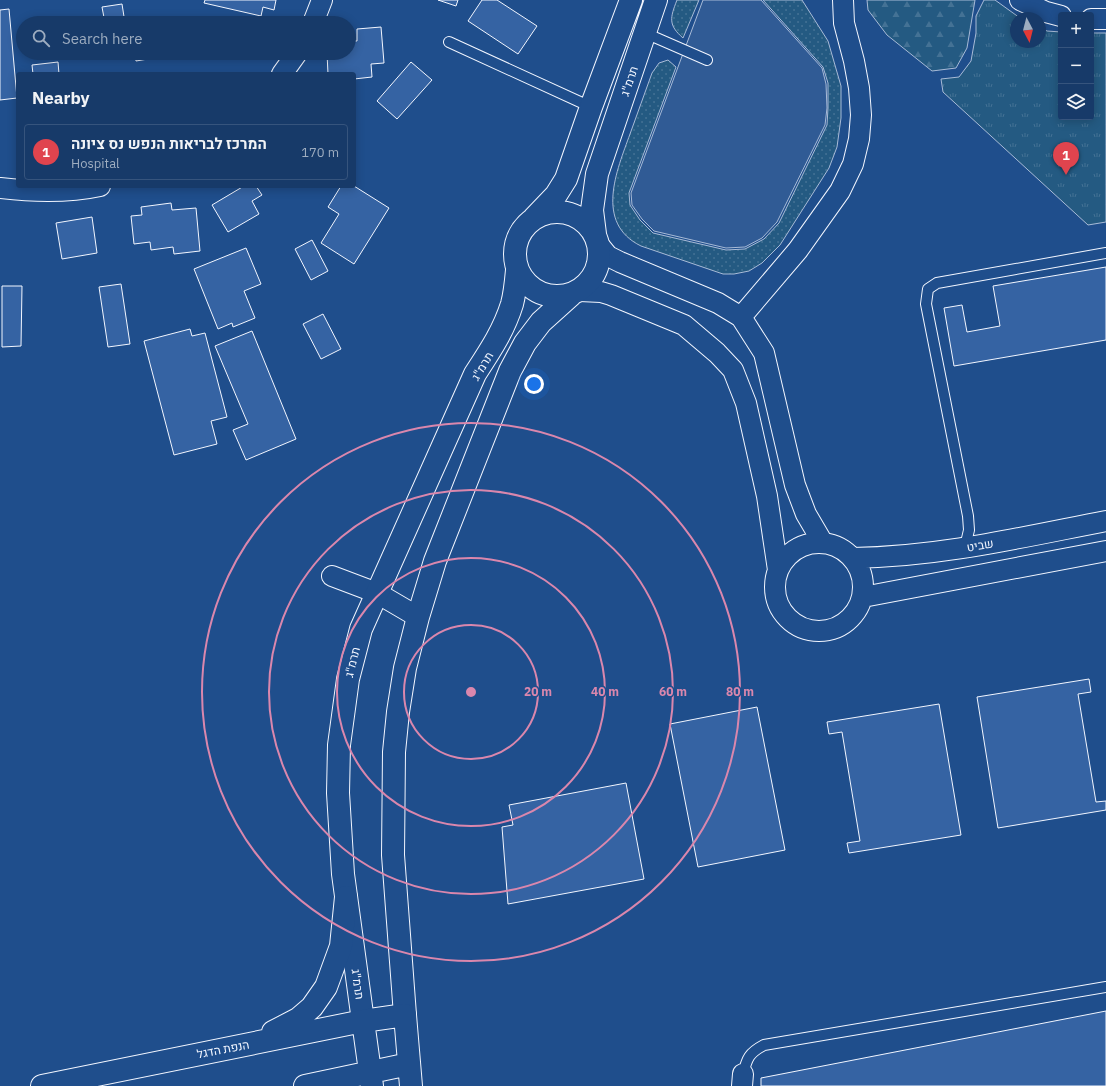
<!DOCTYPE html>
<html lang="en">
<head>
<meta charset="utf-8">
<style>
	:root { --surface:#173a69; --page:#244571; --text:#f1f3f6; --muted:#9eadc0; --line:#36547d; --accent:#8bbbb9 }
	body { margin:0; font-family:"IBM Plex Sans",Heebo,sans-serif; background:var(--page); color:var(--text) }
	.controls { position:absolute; right:12px; top:12px; display:grid; overflow:hidden; border-radius:4px; box-shadow:0 2px 10px #0003 }
	.controls button { width:36px; height:36px; display:grid; place-items:center; padding:0; border:0; border-bottom:1px solid var(--line); background:var(--surface); color:var(--text); font:20px sans-serif }
	.compass { position:absolute; left:1010px; top:12px; width:36px; height:36px; border-radius:50%; background:var(--surface); box-shadow:0 2px 10px #0003; rotate:173deg }
	.you { position:absolute; left:534px; top:384px; width:14px; height:14px; margin:-10px; border:3px solid #fff; border-radius:50%; background:#1a73e8; box-shadow:0 0 0 6px #1a73e833 }
	.badge { display:grid; place-items:center; width:26px; height:26px; border-radius:50%; background:var(--accent); color:#fff; font-size:13px; font-weight:700 }
	.pin { position:absolute; translate:-50% -33px; filter:drop-shadow(0 1px 2px #0008) }
	.pin::after { content:''; position:absolute; top:21px; width:14px; height:12px; background:inherit; clip-path:polygon(0 0,100% 0,50% 100%) }
	.list { margin:0; padding:0; list-style:none }
	h2 { display:flex; justify-content:space-between; align-items:center; height:52px; margin:0; padding:0 16px; font-size:17px }
	h2 small { font-size:13px; font-weight:400; color:var(--muted) }
	.list li { display:grid; grid-template-columns:26px 1fr auto; gap:12px; align-items:center; box-sizing:border-box; height:56px; margin:0 8px 8px; padding:0 8px; border:1px solid var(--line); border-radius:4px }
	.list b { display:block; font-size:15px; white-space:nowrap }
	.list p { margin:0; font-size:13px; white-space:nowrap; color:var(--muted) }
	.list em { font-size:13px; font-style:normal; color:var(--muted) }
	.icon { flex:none; width:22px; height:22px; fill:none; stroke:currentColor; stroke-width:2; stroke-linecap:round; stroke-linejoin:round }
	.map { position:relative; flex:none; width:1106px; height:1086px; overflow:hidden }
	.search { position:absolute; background:var(--surface); box-shadow:0 2px 10px #0003; left:16px; top:16px; width:340px; height:44px; display:flex; align-items:center; gap:10px; box-sizing:border-box; padding:0 14px; border-radius:22px; color:var(--muted); font-size:15px }
	.panel { position:absolute; background:var(--surface); box-shadow:0 2px 10px #0003; left:16px; top:72px; width:340px; height:116px; border-radius:4px }
	.map>svg:first-child { display:block }
</style>
</head>
<body>
<div class="map">
<svg width="1106" height="1086" viewBox="0 0 1106 1086">
	<defs>
		<pattern id="grass-tufts" width="24" height="20" patternUnits="userSpaceOnUse"><rect width="24" height="20" fill="#245a82"/><path d="M3 7l-1-3M5 7V3M7 7l1-3M15 17l-1-3M17 17v-4M19 17l1-3" fill="none" stroke="#447295"/></pattern>
		<pattern id="forest-firs" width="22" height="20" patternUnits="userSpaceOnUse"><rect width="22" height="20" fill="#245a82"/><path d="M5 1l3.5 6h-7zM16 11l3.5 6h-7z" fill="#447295"/></pattern>
		<pattern id="park-dots" width="8" height="8" patternUnits="userSpaceOnUse"><rect width="8" height="8" fill="#245a82"/><path d="M2 2h.1M6 6h.1" fill="none" stroke="#447295" stroke-width="1.8" stroke-linecap="round"/></pattern>
	</defs>
	<rect width="100%" height="100%" fill="#1f4e8c"/>
	<!-- grass -->
	<path fill="url(#grass-tufts)" stroke="#a8bbd7" d="M984,0H995L1020,18H1016V42H1040V27L1047,31L1061,32V117H1091V33H1106V222L1088,225L943,92L941,79L959,77L971,61L976,33V16Z"/>
	<!-- forest -->
	<path fill="url(#forest-firs)" stroke="#a8bbd7" d="M867,0H975L967,48L956,68L932,71L887,35L868,10Z"/>
	<!-- park -->
	<path fill="url(#park-dots)" stroke="#a8bbd7" d="M677,0H699L683,38C668,25 670,18 677,0Z
		M763,0H802L828,41L841,86V118L837,147L829,168L780,245L762,263L749,271L734,274H723L641,246C594,223 617,170 630,134C637,114 645,93 652,73L659,63L668,60L676,67L629,193L630,205L640,220L653,233L726,250L745,249L764,239L779,223L827,125L828,108V83L823,67Z"/>
	<!-- parking -->
	<path fill="#305b95" stroke="#a8bbd7" d="M703,0H761L822,68L826,84L827,108L825,125L777,222L762,238L745,247L726,248L654,231L642,219L632,205L631,193Z"/>
	<!-- building -->
	<path fill="#3563a3" stroke="#f2f6ff" d="M205,0H276L274,10L263,7L261,16L204,3Z
		M438,0H458L456,6Z
		M482,0H497L537,26L518,54L468,21Z
		M122,4L125,23H105L102,7Z
		M9,9L17,98L0,100V10Z
		M381,27L384,63L371,64L372,77L354,79V74H328L327,53H349V41H357V29Z
		M135,53H153L154,58L136,61Z
		M58,62L59,74H33L32,65Z
		M411,62L432,80L397,119L377,101Z
		M244,186H256L262,195L252,201L259,214L228,232L212,205Z
		M341,186H354L389,208L354,264L321,243L339,214L328,207Z
		M171,203L172,210L196,208L200,251L174,254L173,247L151,250L150,242L134,244L131,216L142,215L141,207Z
		M92,217L97,253L62,259L56,223Z
		M312,240L328,271L311,280L295,249Z
		M246,248L261,284L244,291L255,318L233,327L232,323L218,329L194,269Z
		M1106,267V340L954,366L944,308L962,305L967,332L1000,326L993,286Z
		M121,284L130,344L108,347L99,287Z
		M2,286H22L21,346L2,347Z
		M323,314L341,349L321,359L303,324Z
		M190,329L192,336L205,333L227,417L211,421L217,444L174,455L144,341Z
		M252,331L296,439L246,460L233,430L248,424L215,346Z
		M1089,679L1091,692L1078,694L1096,802L1106,801V810L998,828L977,697Z
		M939,704L961,835L849,853L847,843L860,841L842,732L829,734L827,722Z
		M757,707L785,850L698,867L670,724Z
		M626,783L644,879L508,904L502,827L513,825L509,805Z
		M1106,1011V1086H761V1078Z"/>
	<g fill="none" stroke-linecap="round" stroke-linejoin="round">
		<defs>
			<path id="service" d="M645,33L707,60
				M449,42L591,107
				M965,547L969,530L968,516L926,304L928,289L937,283L1106,253
				M743,1074C747,1058 749,1053 764,1045L1106,987"/>
			<path id="minor" d="M1020,0L1046,12L1061,16
				M1091,19H1106
				M313,23L322,0
				M282,74L297,53
				M0,188C33,192 68,193 100,186
				M599,245L608,256L620,262L718,303L741,317L764,353L795,485L806,514L823,543
				M580,291L601,292L611,295L684,325L717,353L733,370L746,403L767,496L778,570
				M741,317L798,250L840,191L853,164L859,139L861,115L859,88L854,61L844,23L843,0
				M775 587a44 44 0 1 1 88 0a44 44 0 1 1-88 0Z
				M853,558C939,557 1023,537 1106,521
				M332,576L377,593L418,617
				M863,597L1106,551
				M742,1086L743,1074"/>
			<path id="tertiary" d="M515 254a42 42 0 1 1 84 0a42 42 0 1 1-84 0Z
				M534,218L556,195L566,179L591,107L631,0
				M595,234L592,210L597,174L656,0
				M405,1015L393,855L394,752L398,712L405,668L418,617L435,561L510,371L525,343L541,322L571,295
				M363,1021L343,874L338,793L339,745L348,679L361,629L475,374C490,351 504,330 512,304C515,293 516,281 517,270"/>
			<path id="secondary" d="M363,1021L372,1086
				M273,1032L298,1019L312,1007L326,987L341,946L346,897
				M42,1086L363,1021L405,1015L411,1086
				M305,1086L409,1064"/>
		</defs>
		<!-- service casing -->
		<use href="#service" stroke="#f2f6ff" stroke-width="12"/>
		<!-- minor casing -->
		<use href="#minor" stroke="#f2f6ff" stroke-width="22"/>
		<!-- tertiary casing -->
		<use href="#tertiary" stroke="#f2f6ff" stroke-width="24"/>
		<!-- secondary casing -->
		<use href="#secondary" stroke="#f2f6ff" stroke-width="24"/>
		<!-- service -->
		<use href="#service" stroke="#1f4e8c" stroke-width="10"/>
		<!-- minor -->
		<use href="#minor" stroke="#1f4e8c" stroke-width="20"/>
		<!-- tertiary -->
		<use href="#tertiary" stroke="#1f4e8c" stroke-width="22"/>
		<!-- secondary -->
		<use href="#secondary" stroke="#1f4e8c" stroke-width="22"/>
	</g>
	<!-- distance rings -->
	<g fill="none" stroke="#da87ad" stroke-width="2">
		<circle cx="471" cy="692" r="67"/>
		<circle cx="471" cy="692" r="134"/>
		<circle cx="471" cy="692" r="202"/>
		<circle cx="471" cy="692" r="269"/>
	</g>
	<g text-anchor="middle" dominant-baseline="central" stroke-width="3" stroke-linejoin="round" paint-order="stroke">
		<!-- street labels -->
		<g font-size="12" fill="#f2f6ff" stroke="#1f4e8c">
			<text transform="translate(629 81) rotate(-71)">תרמ"ג</text>
			<text transform="translate(482 366) rotate(-59)">תרמ"ג</text>
			<text transform="translate(980 545) rotate(-10)">שביט</text>
			<text transform="translate(352 662) rotate(-76)">תרמ"ג</text>
			<text transform="translate(358 984) rotate(82)">תרמ"ג</text>
			<text transform="translate(223 1049) rotate(-11)">הנפת הדגל</text>
		</g>
	</g>
	<circle cx="471" cy="692" r="6" fill="#da87ad" stroke="#1f4e8c" stroke-width="2"/>
	<g font-size="12" text-anchor="middle" font-weight="bold" fill="#da87ad" stroke="#1f4e8c" stroke-width="3" stroke-linejoin="round" paint-order="stroke">
		<text x="538" y="696">20 m</text>
		<text x="605" y="696">40 m</text>
		<text x="673" y="696">60 m</text>
		<text x="740" y="696">80 m</text>
	</g>
</svg>
<div class="controls">
<button>+</button>
<button>−</button>
<button><svg class="icon" aria-label="layers" viewBox="0 0 24 24"><path d="M12 4l9 5-9 5-9-5zM3 14l9 5 9-5"/></svg></button>
</div>
<svg class="compass" viewBox="-18 -18 36 36"><path d="M0-13l5 13h-10z" fill="#e53935"/><path d="M0 13l5-13h-10z" fill="#9eadc0"/></svg>
<div class="you"></div>
<div class="pin badge" style="left:1066px;top:175px;background:#e0444e">1</div>
<div class="search"><svg class="icon" aria-label="search" viewBox="0 0 24 24"><circle cx="10" cy="10" r="6"/><path d="M15 15l6 6"/></svg>Search here</div>
<section class="panel">
<h2>Nearby<small></small></h2>
<ul class="list">
<li><span class="badge" style="background:#e0444e">1</span><div><b>המרכז לבריאות הנפש נס ציונה</b><p>Hospital</p></div><em>170 m</em></li>
</ul>
</section>
</div>
</body>
</html>
